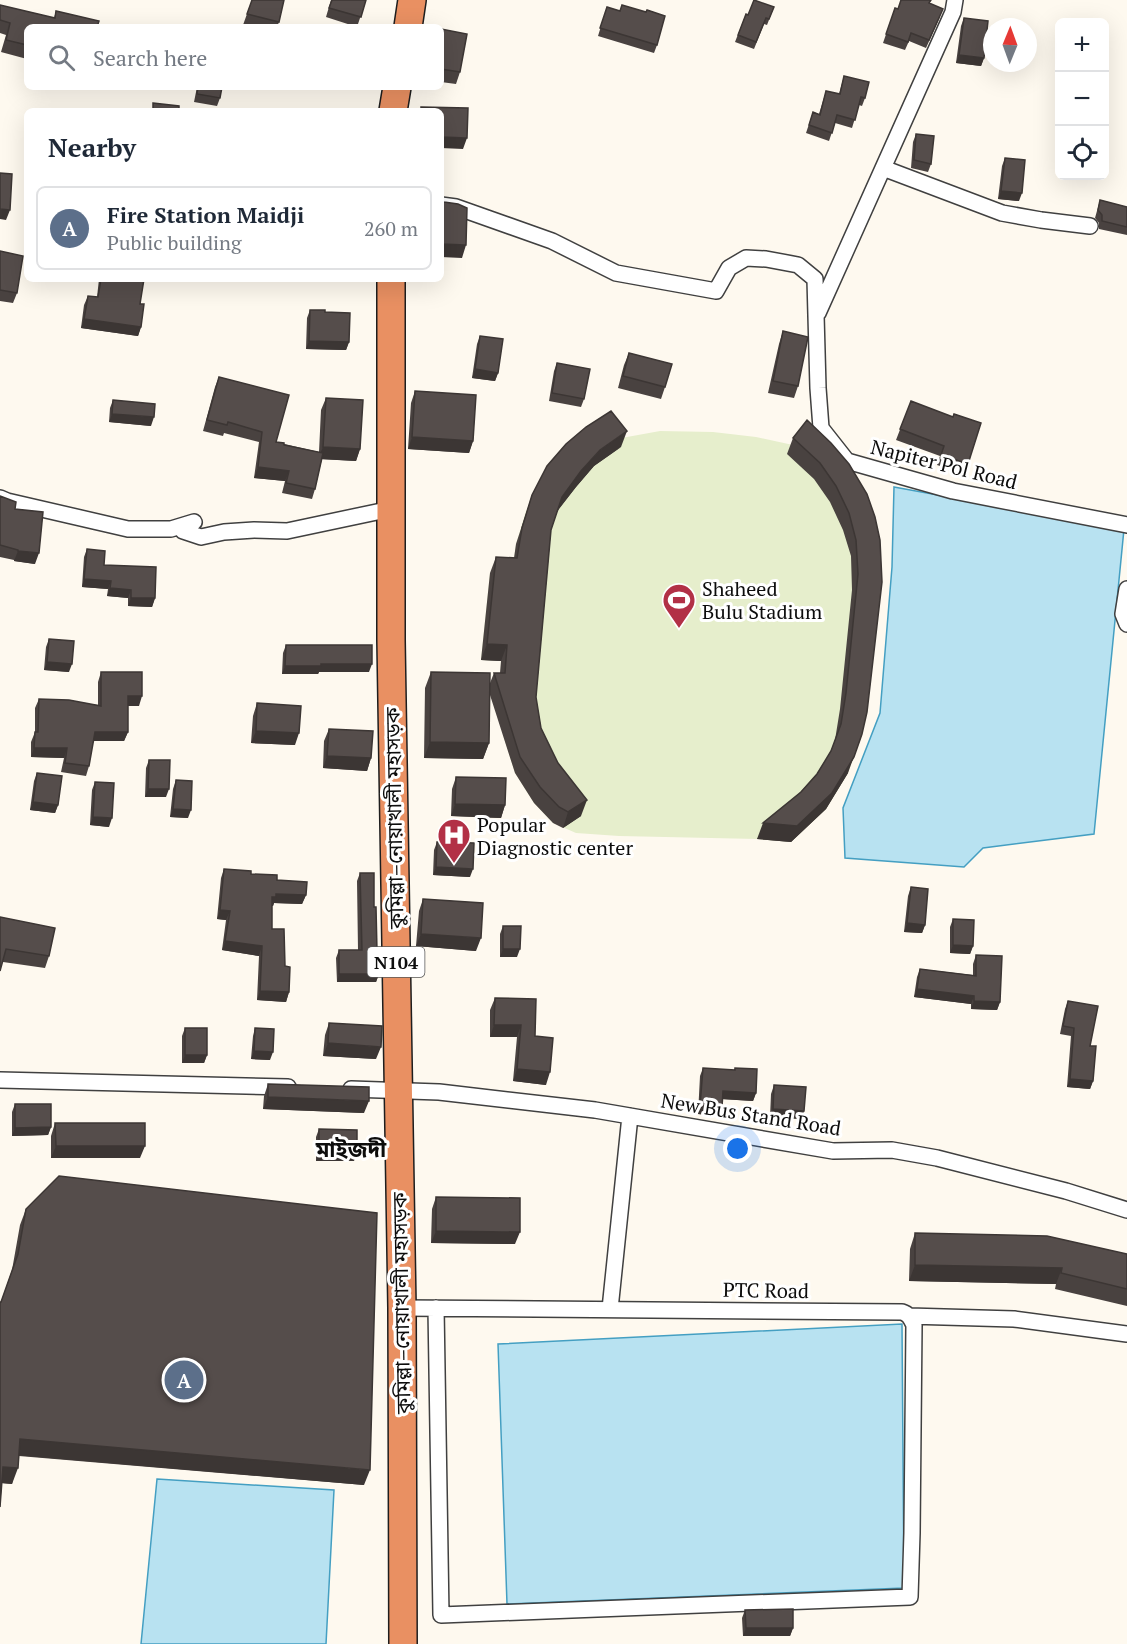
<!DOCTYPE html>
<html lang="en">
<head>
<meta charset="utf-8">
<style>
	:root { --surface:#fff; --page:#f6f6f7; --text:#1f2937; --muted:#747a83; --line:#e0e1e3; --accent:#0b8043 }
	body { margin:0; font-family:"PT Serif","Noto Sans Bengali",serif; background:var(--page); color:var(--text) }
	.controls { position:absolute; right:18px; top:18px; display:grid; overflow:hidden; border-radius:9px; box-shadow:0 6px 24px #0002 }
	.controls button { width:54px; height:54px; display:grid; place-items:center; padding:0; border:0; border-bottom:2px solid var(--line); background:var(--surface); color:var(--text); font:30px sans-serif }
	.compass { position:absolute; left:983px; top:18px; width:54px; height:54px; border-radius:50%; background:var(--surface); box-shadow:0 6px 24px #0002; rotate:1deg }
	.you { position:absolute; left:738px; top:1149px; width:21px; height:21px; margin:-15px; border:4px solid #fff; border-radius:50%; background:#1a73e8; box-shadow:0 0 0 9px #1a73e833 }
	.badge { display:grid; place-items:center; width:39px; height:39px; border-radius:50%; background:var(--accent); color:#fff; font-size:20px; font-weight:700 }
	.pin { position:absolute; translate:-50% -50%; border:3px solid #fff; box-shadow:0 2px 6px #0006 }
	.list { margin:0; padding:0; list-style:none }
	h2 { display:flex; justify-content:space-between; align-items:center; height:78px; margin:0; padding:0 24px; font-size:26px }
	h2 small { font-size:20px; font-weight:400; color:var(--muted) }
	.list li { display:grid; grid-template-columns:39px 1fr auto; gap:18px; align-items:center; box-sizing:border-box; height:84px; margin:0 12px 12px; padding:0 12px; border:2px solid var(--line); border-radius:9px }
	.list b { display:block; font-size:22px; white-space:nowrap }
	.list p { margin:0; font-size:20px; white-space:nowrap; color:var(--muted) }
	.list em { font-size:20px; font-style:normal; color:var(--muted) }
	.icon { flex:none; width:33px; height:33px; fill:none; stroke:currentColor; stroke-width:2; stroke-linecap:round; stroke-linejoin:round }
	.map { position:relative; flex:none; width:1127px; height:1644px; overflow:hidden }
	.search { position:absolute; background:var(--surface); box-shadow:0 6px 24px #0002; left:24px; top:24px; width:420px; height:66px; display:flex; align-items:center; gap:15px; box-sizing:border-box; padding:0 21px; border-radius:9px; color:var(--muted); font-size:22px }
	.panel { position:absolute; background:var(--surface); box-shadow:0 6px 24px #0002; left:24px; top:108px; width:420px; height:174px; border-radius:9px }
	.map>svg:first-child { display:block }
</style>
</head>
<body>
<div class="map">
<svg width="1127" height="1644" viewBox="0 0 1127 1644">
	<rect width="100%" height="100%" fill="#fef9ef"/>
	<!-- pitch -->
	<path fill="#e6eecc" d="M660,431L713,432L756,437L793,445L861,510L856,750L848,773L826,809L791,842L757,839L619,836L576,833L553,823L534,803L515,773L504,738L500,714L501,661L481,660L490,573L512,574L516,544L526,511L541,482L616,439Z"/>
	<!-- water -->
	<path fill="#b8e2f1" stroke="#449fc2" stroke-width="1.5" d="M894,487L1124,529L1094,834L983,848L964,867L845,858L843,808L880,713L892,567Z
		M902,1324L904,1588L507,1604L498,1344Z
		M157,1479L334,1490L326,1644H141Z"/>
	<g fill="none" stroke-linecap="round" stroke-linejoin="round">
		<defs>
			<path id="street" d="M883,168L1002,213L1041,220L1090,226
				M441,205L456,207L552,241L616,273L716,291L729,268L746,258L766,259L798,265L815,279L818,388L821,428L847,461L953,491L1127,525
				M818,313L953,12L955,0
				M0,498L7,501L128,529H171L194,522L183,531L201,537L224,532L254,530L287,531L391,509
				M1127,589L1123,614L1127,624
				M0,1080L288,1087
				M351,1089L439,1092L595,1110L833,1151L892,1150L937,1158L1066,1191L1127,1210
				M402,1308L902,1312C909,1314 911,1319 914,1325L912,1533L910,1597L441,1615L436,1308
				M610,1309L630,1116
				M909,1316L1014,1319L1127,1334"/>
			<path id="highway" d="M408,27L412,0
				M393,111L397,87
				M391,279V640L402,1308L403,1644"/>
		</defs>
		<!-- street casing -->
		<use href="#street" stroke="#404040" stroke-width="18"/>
		<!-- highway casing -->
		<use href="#highway" stroke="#1e1e1e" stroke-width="30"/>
		<!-- street -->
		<use href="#street" stroke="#fff" stroke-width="15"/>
		<!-- highway -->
		<use href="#highway" stroke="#e99062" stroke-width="27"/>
	</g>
	<!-- wall -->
	<path fill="#494240" d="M252,0L279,22L277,27H252L243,25Z
		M331,0H366L357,27L326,17Z
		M929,3L940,17L926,48L909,41L905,50L883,43L895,8L898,9Z
		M0,5L54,18L56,11L97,27H27V59L1,52L6,35L0,33Z
		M607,7L620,11L657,45L654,53L598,36Z
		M774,7L767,25L764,24L754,49L735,42L746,14L748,15Z
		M964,18L984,58L981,66L956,63L961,26Z
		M441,29L460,72L456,84L441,82Z
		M844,76L865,98L862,106L859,105L852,128L835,123L829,141L806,133L813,112L819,114L826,91L839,94Z
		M197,87H222L220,98L217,106L194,102Z
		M916,134L931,164L928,172L911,168L913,142Z
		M1005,158L1019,201L998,199L1002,166Z
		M1100,200L1127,207V235L1099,229V223L1095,218Z
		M0,251L17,293L13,303L0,301Z
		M99,279H144L140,304L141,327L138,336L81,328L84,305L88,296L97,297Z
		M310,310L325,312L349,342L346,350L306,349L307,318Z
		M783,331L798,386L794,398L768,393L779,344Z
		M480,336L498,373L495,381L472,378L477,344Z
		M629,353L665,387L661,399L618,388L624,365Z
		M557,363L584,399L581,407L549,401L554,371Z
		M219,377L276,442L319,452L321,410L326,398L360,449L356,461L322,459L315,489L312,499L282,493L285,481L254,478L259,442L224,433L223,436L203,431L215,387Z
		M415,391L473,441L469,453L408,449L411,403Z
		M113,400L151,426L109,422L110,408Z
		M911,401L968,464L965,474L937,465L940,456L896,440Z
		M793,438L867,494L848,773L826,809L791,842L757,839L817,774L831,751L835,740L840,709L852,590L851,556L843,530L830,502L814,479L787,454Z
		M621,447L594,466L576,487L557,511L551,530L536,697L541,728L581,816L563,828L553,823L534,803L515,773L490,695L489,743L483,759L424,758L425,688L431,672L490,683L494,673H500L501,661L481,660L490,573L496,557L514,558L516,544L532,495Z
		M0,496L35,564L14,561V560L0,557Z
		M87,549L104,565L155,598L152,607L128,606V598L107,596L108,589L82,587L84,557Z
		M49,639L69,672L44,670L46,647Z
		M286,645L369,672H319L318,674H282L283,653Z
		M101,672L139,706H128V732L124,741H93L89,766L86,776L61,772L64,758L31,757V742L35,732V708L39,699L98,705V682Z
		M257,703L295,745L251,743L253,716Z
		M329,729L371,758L367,771L323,768L324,741Z
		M149,760L166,797H145L146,768Z
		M37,773L58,805L55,813L30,810L34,781Z
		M456,777L505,805L501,818L451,816L452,789Z
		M176,780L188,818L170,817L173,789Z
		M95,782L109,827L90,825L92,790Z
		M437,842L470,877L433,875L434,850Z
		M224,869L277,880L306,895L302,904L274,903L273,906H272V929L285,966L289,992L286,1002L257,1000L259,956L222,950L226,920L217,919L221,878Z
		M360,873L374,907L379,974L376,982H337L336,958L339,950H358L357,881Z
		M911,887L925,925L922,933L904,932L908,896Z
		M423,899L476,951L416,946L419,911Z
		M0,917L49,956L45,968L3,962Z
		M953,919L973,946L970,954L950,953V927Z
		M503,926L517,957H500V934Z
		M976,955L1000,1002L997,1010L971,1009V1004L914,997L917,977L920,969L973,975V964Z
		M495,998L535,1036L546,1085L513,1081L517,1037H490V1010Z
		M1068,1001L1090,1046L1093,1081L1090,1089L1067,1087L1071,1036L1060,1034L1065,1009Z
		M329,1023L376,1059L323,1056L325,1035Z
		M185,1028L207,1055L204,1063H182V1036Z
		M255,1028L270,1060L251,1059L253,1036Z
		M703,1068L734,1070L735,1068L756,1093L753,1101L723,1099L719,1116L698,1114L700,1076Z
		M268,1084L364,1113L263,1109L264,1096Z
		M774,1085L804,1111L801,1119L770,1117L771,1094Z
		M15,1104L51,1127L48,1135L12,1136V1112Z
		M55,1123L140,1158H51V1136Z
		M319,1129L354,1161H316V1137Z
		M436,1197L515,1244L431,1243L432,1209Z
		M26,1209L364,1485L19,1456L12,1484L2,1483L0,1508V1302H1L12,1270L20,1225Z
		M915,1233L1127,1254V1306L1055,1289L1056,1284L909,1281L910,1249Z
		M745,1610L793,1628L790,1636H743L742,1618Z"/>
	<!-- shaded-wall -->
	<path fill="#3c3634" d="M959,55L984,58L981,66L956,63Z
		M441,137L467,138L463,149L441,148Z
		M1001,191L1022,193L1019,201L998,199Z
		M0,209L10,210L6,220L0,219Z
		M441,244L466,245L462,258L441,257Z
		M84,319L141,327L138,336L81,328Z
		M309,341L349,342L346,350L306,349Z
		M475,369L498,373L495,381L472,378Z
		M112,414L154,417L151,426L109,422Z
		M627,431L621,447L594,466L576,487L556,513L562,497L581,471L600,450Z
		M412,437L473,441L469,453L408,449Z
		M323,447L360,449L356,461L318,459Z
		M258,467L289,471L285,481L254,478Z
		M18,551L39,553L35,564L14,561Z
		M84,579L111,581L108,589L82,587Z
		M110,588L131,590L128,598L107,596Z
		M131,598H155L152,607L128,606Z
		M487,644L507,645L501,661L481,660Z
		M47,662L72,664L69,672L44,670Z
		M321,664H372L369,672H319L318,674H282L285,666Z
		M128,696H142L139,706H124Z
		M256,731L299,733L295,745L251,743Z
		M95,732H128L124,741H91Z
		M862,734L848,773L826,809L791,842L757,839L763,823L797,826Z
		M430,742L489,743L483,759L424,758Z
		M34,748H67L64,758L31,757Z
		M327,756L371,758L367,771L323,768Z
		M148,789H169L166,797H145Z
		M587,800L581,816L563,828L568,812Z
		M33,802L58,805L55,813L30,810Z
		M455,804L505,805L501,818L451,816Z
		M173,809L191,810L188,818L170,817Z
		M93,817L112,818L109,827L90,825Z
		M436,867L473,869L470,877L433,875Z
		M276,894L306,895L302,904L274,903L273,906H268L272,897Z
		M220,910L230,911L226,920L217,919Z
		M907,923L925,925L922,933L904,932Z
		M421,934L481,938L476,951L416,946Z
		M225,941L262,946L259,956L222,950Z
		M953,945L973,946L970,954L950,953Z
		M503,949H520L517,957H500Z
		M339,974H379L376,982H337Z
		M917,989L974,996L971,1004L914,997Z
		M260,991L289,992L286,1002L257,1000Z
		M974,1001L1000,1002L997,1010L971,1009Z
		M494,1025H521L517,1037H490Z
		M328,1043L381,1047L376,1059L323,1056Z
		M254,1051L273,1052L270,1060L251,1059Z
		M185,1055H207L204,1063H182Z
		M517,1069L550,1072L546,1085L513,1081Z
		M1070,1079L1093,1081L1090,1089L1067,1087Z
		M723,1091L756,1093L753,1101L720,1099Z
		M268,1097L369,1101L364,1113L263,1109Z
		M700,1106L722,1107L719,1116L698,1114Z
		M773,1109L804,1111L801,1119L770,1117Z
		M51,1127L48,1135L12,1136L15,1128Z
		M56,1146H145L140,1158H51Z
		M319,1153H357L354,1161H316Z
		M436,1231L520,1232L515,1244L431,1243Z
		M915,1265L1062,1268L1056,1284L909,1281Z
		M20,1439L370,1470L364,1485L14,1455Z
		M3,1467L18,1468L12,1484L0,1483Z
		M746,1628H793L790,1636H743Z"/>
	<!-- building -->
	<path fill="#554d4b" stroke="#3c3634" stroke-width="1.5" d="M252,0H284L279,22L247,14Z
		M332,0H366L361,17L329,8Z
		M754,0L774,7L769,19L766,18L756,42L738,35L746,14L748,15Z
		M901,0H931L929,3L943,9L929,40L911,33L908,42L886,34L895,8L898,9Z
		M0,5L55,18L56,11L99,21L97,27H27V45L6,40L10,23L0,20Z
		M622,5L646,12L647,10L665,16L657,45L600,28L607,7L620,11Z
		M964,18L988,21L984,58L959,55Z
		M441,29L467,34L460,72L441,69Z
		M844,76L869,82L865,98L861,97L855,120L837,115L832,133L809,125L813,112L820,115L826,91L840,94Z
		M198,87H222L220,98L197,94Z
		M153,103L179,106V111H153Z
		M421,107L468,108L467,138L441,137V111H421Z
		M916,134L934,136L931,164L914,160Z
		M1005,158L1025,160L1022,193L1001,191Z
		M0,173L12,174L10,210L0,209Z
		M1100,200L1127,207V227L1102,221V215L1098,210Z
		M441,201L444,202L458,204L467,208L466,245L441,244Z
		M0,251L23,256L17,293L0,290Z
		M101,279H144L140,304H144L141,327L84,319L88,296L98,297Z
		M310,310H325V312L350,313L349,342L309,341Z
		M783,331L808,337L798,386L773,381Z
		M480,336L503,339L498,373L475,369Z
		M629,353L672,364L665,387L623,376Z
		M557,363L590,369L584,399L552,393Z
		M219,377L289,395L276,442L284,443V445L323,453L315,489L286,483L289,471L258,467L262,432L228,422L227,425L207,420Z
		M415,391L476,395L473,441L412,437Z
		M326,398L363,400L360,449L323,447Z
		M113,400L155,404L154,417L112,414Z
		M911,401L953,417L954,414L981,423L968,464L941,455L944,446L900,429Z
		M611,411L627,431L600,450L581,471L562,497L551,530L536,697L541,728L558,763L587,800L568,812L559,807L540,787L520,757L494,673H505L507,645L487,644L496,557L517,558L522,528L532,495L547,466L566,444L586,427Z
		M807,420L831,443L849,464L867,494L875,517L880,540L882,582L867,712L862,734L854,757L832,793L797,826L763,823L801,792L817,774L831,751L841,724L846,693L858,574L856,540L849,513L836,486L820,463L793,438Z
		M0,496L16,502L15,509L43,512L39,553L18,551V550L0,545Z
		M87,549L105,551L104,565L156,567L155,598H131V590L110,588L111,581L84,579Z
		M49,639L74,641L72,664L47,662Z
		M286,645H372V664H321V666H285Z
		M101,672H142V696H128V732H95L89,766L65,763L67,748H34L35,732H38L39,699L69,700L101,706Z
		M431,672L490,673L489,743L430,742Z
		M257,703L301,706L299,733L256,731Z
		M329,729L373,731L371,758L327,756Z
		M149,760H170L169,789H148Z
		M37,773L62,776L58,805L33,802Z
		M456,777L506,778L505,805L455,804Z
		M176,780L192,781L191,810L173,809Z
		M95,782L114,783L112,818L93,817Z
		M437,842L474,843L473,869L436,867Z
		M224,869L251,871V874L277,875V880L307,882L306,895L276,894V897H272V929H284L285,966L290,967L289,992L260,991L262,946L225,941L230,911L220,910Z
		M360,873H374V907H376L377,951H379V974H339V950H362Z
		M911,887L928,889L925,925L907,923Z
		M423,899L483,903L481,938L421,934Z
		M0,917L55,928L49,956L6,949L0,971Z
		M953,919L974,920L973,946L953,945Z
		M503,926H521L520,949H503Z
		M976,955L1002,956L1000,1002L974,1001V996L917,989L920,969L976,976Z
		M495,998L536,999L535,1036L553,1038L550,1072L517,1069L521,1025H494Z
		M1068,1001L1098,1006L1090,1046H1096L1093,1081L1070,1079L1074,1028L1063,1026Z
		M329,1023L382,1026L381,1047L328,1043Z
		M185,1028H207V1055H185Z
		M255,1028L274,1029L273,1052L254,1051Z
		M703,1068L735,1070V1068L757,1069L756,1093L723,1091L722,1107L700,1106Z
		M268,1084L369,1087V1101L268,1097Z
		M774,1085L806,1087L804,1111L773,1109Z
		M15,1104H51V1127L15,1128Z
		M55,1123H145V1146H56Z
		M319,1129L357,1130V1153H319Z
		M59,1176L377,1213L370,1470L20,1439L18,1468L3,1467L0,1507V1302H1L18,1254L26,1209Z
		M436,1197L520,1198V1232L436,1231Z
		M915,1233L1047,1236L1127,1254V1289L1061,1273L1062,1268L915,1265Z
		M793,1609V1628H746L745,1610Z"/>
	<!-- icons -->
	<defs>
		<symbol id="stadium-pin" viewBox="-11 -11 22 30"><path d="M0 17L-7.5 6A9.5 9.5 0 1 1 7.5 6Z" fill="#b23046" stroke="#fff"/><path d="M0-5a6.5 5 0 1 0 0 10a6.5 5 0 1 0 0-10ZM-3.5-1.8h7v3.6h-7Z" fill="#fff"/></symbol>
		<symbol id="hospital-pin" viewBox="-11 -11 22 30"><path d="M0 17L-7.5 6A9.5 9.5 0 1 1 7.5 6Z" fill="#b23046" stroke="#fff"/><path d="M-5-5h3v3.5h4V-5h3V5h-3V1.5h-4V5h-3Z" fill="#fff"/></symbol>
	</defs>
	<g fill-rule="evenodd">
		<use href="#stadium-pin" x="660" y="581" width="38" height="52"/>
		<use href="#hospital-pin" x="435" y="816" width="38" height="52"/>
	</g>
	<g text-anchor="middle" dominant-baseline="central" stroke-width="6" stroke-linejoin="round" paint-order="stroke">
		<!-- shield labels -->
		<rect fill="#fff" stroke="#565656" stroke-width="1.5" x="367.5" y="947" width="57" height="30" rx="4.5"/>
		<g font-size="18" font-weight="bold" fill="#0d0d0d">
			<text x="396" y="962">N104</text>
		</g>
		<!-- street labels -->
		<g font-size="20" fill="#0d0d0d" stroke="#fff">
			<text transform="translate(944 464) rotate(14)">Napiter Pol Road</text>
			<text transform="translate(394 818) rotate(-91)">কুমিল্লা–নোয়াখালী মহাসড়ক</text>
			<text transform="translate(751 1114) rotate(9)">New Bus Stand Road</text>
			<text transform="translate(766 1290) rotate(1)">PTC Road</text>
			<text transform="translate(401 1303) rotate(-91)">কুমিল্লা–নোয়াখালী মহাসড়ক</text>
		</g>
		<!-- poi labels -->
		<g font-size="20" fill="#0d0d0d" stroke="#fff" text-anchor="start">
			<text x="702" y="588">Shaheed<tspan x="702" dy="23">Bulu Stadium</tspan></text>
			<text x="477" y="824">Popular<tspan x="477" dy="23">Diagnostic center</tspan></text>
		</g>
		<!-- quarter labels -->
		<g font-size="22" font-weight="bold" fill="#0d0d0d" stroke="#fff">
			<text x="351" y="1148">মাইজদী</text>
		</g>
	</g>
</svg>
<div class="controls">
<button>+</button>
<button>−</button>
<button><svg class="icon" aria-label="locate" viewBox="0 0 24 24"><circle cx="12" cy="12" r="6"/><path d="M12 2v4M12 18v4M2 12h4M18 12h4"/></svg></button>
</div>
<svg class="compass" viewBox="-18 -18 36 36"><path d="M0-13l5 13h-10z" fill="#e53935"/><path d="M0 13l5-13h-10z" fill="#747a83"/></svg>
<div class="you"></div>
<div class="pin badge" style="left:184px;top:1380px;background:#5c6f8a">A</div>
<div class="search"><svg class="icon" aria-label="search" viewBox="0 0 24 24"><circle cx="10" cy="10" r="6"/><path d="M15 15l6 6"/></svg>Search here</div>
<section class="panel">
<h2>Nearby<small></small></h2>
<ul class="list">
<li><span class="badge" style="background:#5c6f8a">A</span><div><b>Fire Station Maidji</b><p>Public building</p></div><em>260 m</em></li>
</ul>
</section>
</div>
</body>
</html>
